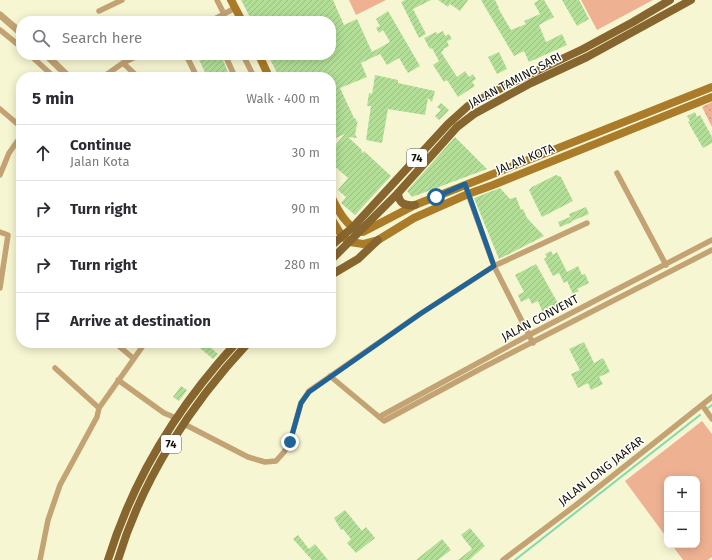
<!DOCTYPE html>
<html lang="en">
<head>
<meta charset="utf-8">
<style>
	:root { --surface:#fff; --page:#f2f2f3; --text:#2b2b33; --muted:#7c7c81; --line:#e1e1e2 }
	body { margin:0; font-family:"Fira Sans",sans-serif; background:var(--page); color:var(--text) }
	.controls { position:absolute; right:12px; bottom:12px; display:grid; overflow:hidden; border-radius:8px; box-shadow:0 2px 10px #0003 }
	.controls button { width:36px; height:36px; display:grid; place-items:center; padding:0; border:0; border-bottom:1px solid var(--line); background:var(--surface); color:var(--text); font:20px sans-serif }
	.stop { position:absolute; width:12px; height:12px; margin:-9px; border:3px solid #206398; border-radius:50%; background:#fff }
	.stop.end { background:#206398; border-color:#fff; box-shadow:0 1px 4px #0008 }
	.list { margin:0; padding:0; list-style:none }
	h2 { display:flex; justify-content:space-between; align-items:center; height:52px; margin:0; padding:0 16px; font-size:17px }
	h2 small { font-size:13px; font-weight:400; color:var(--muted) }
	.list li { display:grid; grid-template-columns:26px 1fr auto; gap:12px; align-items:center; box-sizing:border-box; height:56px; padding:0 16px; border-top:1px solid var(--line) }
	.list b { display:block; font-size:15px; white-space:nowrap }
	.list p { margin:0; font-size:13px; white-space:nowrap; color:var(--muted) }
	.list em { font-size:13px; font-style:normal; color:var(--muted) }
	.icon { flex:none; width:22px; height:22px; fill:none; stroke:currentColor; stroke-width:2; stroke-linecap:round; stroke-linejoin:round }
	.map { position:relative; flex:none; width:712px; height:560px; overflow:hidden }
	.search { position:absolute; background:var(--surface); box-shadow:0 2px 10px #0003; left:16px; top:16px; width:320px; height:44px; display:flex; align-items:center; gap:10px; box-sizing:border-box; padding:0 14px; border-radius:16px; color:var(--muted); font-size:15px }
	.panel { position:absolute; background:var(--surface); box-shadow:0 2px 10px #0003; left:16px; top:72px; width:320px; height:276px; border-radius:16px }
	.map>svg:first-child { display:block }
</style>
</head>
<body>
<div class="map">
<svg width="712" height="560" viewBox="0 0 712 560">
	<defs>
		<pattern id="grass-dots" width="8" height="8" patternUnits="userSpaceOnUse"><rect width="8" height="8" fill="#eeb293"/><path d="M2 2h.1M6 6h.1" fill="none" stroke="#cb987d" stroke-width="1.8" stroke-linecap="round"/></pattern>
		<pattern id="building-hatch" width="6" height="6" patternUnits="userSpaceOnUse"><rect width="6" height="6" fill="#b3de98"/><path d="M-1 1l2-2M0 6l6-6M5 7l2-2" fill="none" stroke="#99be82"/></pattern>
	</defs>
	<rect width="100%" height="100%" fill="#f7f6d2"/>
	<!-- grass -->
	<path fill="url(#grass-dots)" d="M712,102V127L702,107Z"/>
	<!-- pitch -->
	<path fill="#eeb293" d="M349,0H386L356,15Z
		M581,0H653L597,30Z
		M702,421L712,434V557L708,560H683L672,545H697V479H667V538L625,481Z"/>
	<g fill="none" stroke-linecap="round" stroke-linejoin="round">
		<!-- stream -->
		<path stroke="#82d9af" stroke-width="2" d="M708,408L712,405
			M515,560L700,415"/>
	</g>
	<!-- building -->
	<path fill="url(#building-hatch)" d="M241,0H333L344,25L357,19L372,52L390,42L383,30L379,33L376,28L380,26L376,19L388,11L420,66L408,73L399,58L387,65L380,54L361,63L367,77L340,88L354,118H355L357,122L358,120L355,134L357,138L348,137L361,149L363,154L364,151L391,176L355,215L341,203L346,197L338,190L348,178L331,163V150L345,134L331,140V77H279L268,55H331V21H252Z
		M405,0H431L413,9L426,34L419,38L401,2Z
		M438,0H468L460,11L450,4L448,7Z
		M481,0H495L499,8H498L511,30L526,24L524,21L540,14L534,3L539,0H544L554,17L539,25L546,42L562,34L567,45L529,62L524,51L514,56Z
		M562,0H579L589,19L577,26Z
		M443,31L445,36L449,34L452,39L447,41L449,46L443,49L444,50L441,52L457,77L465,71L469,77L473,74L476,79L472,82L475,86L458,97L447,80L444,82L433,65L439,61L432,48L430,49L424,38L436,32L437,34Z
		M499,52L507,69L497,74L488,57Z
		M197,55H221L230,77H207Z
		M375,75L398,80V83L435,91L432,102L428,98L425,115L388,109L382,143L366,140L371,106H367L369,93L372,94Z
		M441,103L449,110L439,120L435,116L441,110L437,107Z
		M695,112L697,117L700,115L712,137V143L703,148L688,122L690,121L687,116Z
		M455,137L487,169L412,197L407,191Z
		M556,175L561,177L573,201L542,217L529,190L532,187Z
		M500,188L510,199L516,197L521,210L523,209L527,218L544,236L499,259L474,198Z
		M586,207L589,214L572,221L569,214Z
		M570,217L572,222L560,227L558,222Z
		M551,251L553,255L557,252L567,272L578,266L582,275L585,274L589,283L577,289L579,291L573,294L567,281L564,283L559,273L553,276L544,259L547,257L545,254Z
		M536,264L560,307L554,310L555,312L548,316L545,312L543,313L538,301L532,304L529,298L521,302L518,295L524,292L515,275Z
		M584,342L594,363L603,358L610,372L599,377L603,384L591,390L588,383L578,388L571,374L580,370L569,349Z
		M194,343H205L218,354L213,359Z
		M181,386L187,390L179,401L173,397Z
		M345,510L362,531L366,527L375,538L356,553L347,543L351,539L343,529L341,530L334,518Z
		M470,528L485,546L469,560H458L472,549L461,535Z
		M298,535L309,549L315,544L328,560H312L293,539Z
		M442,539L451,550L438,560H416Z"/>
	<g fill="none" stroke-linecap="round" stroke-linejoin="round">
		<!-- minor -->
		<path stroke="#c3a374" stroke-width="5.5" d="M217,0L224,14
			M99,11L122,0
			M211,21L235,8
			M0,30L21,47
			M30,55L54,77
			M186,55L197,77
			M225,55L235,77
			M243,55L254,77
			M123,63L138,77
			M103,77L123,63L139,55
			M0,109L21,127
			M617,173L666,265
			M0,175L9,153L21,136
			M467,191L494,266L533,343
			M0,232L8,235L0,288
			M115,343L133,358
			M55,368L99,408
			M330,376L384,421L482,368L712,250
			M118,380L164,413L176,418
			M702,405L712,419
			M379,417L529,335L712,240
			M184,424L248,457L265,462L276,461L284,452L290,442L301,403L309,391L420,314L494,266L587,223
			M40,560L48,520L60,485L97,417L99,408L145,343
			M503,560L576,505L712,397"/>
		<!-- tertiary -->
		<path stroke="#c3a374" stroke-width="7" d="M0,15L21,33
			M46,55L69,77"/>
		<!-- secondary -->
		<path stroke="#aa7b29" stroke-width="8" d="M231,0L242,21
			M259,55L269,77
			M331,196C337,209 348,230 363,232L415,205L712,87
			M331,218L342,236L350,242L363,244L378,240L414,218L468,194L493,185L712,97"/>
		<!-- primary -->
		<path stroke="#87652e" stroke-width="8" d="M398,193C399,204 405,206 415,205
			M331,246L353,227L448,124L468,106L507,85L583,49L633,22L670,0
			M331,260L398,193L457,127L474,114L531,83L587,57L691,0
			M331,275L358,259L378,240
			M108,560C133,479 179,405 236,343
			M118,560C142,479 191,404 248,343"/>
	</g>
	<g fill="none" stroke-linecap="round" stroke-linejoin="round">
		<!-- route -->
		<path stroke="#206398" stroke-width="5" d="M290,442L301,403L309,392L420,314L494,266L465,184L436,197"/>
	</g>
	<g text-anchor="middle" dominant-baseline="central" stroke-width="3" stroke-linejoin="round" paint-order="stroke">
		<!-- shield labels -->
		<g fill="#fff" stroke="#5b5a52" stroke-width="1">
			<rect x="407" y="149" width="20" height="18" rx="3"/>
			<rect x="161" y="435" width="20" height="18" rx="3"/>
		</g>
		<g font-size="11" font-weight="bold" fill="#151408">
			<text x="417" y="158">74</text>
			<text x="171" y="444">74</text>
		</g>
		<!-- street labels -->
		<g font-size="12" fill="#151408" stroke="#fff">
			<text transform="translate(515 80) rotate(-28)">JALAN TAMING SARI</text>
			<text transform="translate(525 159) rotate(-22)">JALAN KOTA</text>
			<text transform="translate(540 318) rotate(-28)">JALAN CONVENT</text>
			<text transform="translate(601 471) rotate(-38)">JALAN LONG JAAFAR</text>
		</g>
	</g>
</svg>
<div class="controls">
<button>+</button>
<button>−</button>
</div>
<div class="stop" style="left:436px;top:197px"></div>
<div class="stop end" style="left:290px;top:442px"></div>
<div class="search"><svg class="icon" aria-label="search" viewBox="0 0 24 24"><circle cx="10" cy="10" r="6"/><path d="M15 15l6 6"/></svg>Search here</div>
<section class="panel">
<h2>5 min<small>Walk · 400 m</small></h2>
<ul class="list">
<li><svg class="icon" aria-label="ahead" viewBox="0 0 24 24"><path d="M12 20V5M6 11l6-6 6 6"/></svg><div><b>Continue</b><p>Jalan Kota</p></div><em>30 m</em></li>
<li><svg class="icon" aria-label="right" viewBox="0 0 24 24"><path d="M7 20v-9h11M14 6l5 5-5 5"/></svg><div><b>Turn right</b></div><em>90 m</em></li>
<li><svg class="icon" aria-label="right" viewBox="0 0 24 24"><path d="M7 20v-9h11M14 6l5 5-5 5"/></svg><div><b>Turn right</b></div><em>280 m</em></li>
<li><svg class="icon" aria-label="arrive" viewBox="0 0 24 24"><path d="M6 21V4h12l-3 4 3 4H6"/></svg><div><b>Arrive at destination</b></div></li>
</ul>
</section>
</div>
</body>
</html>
